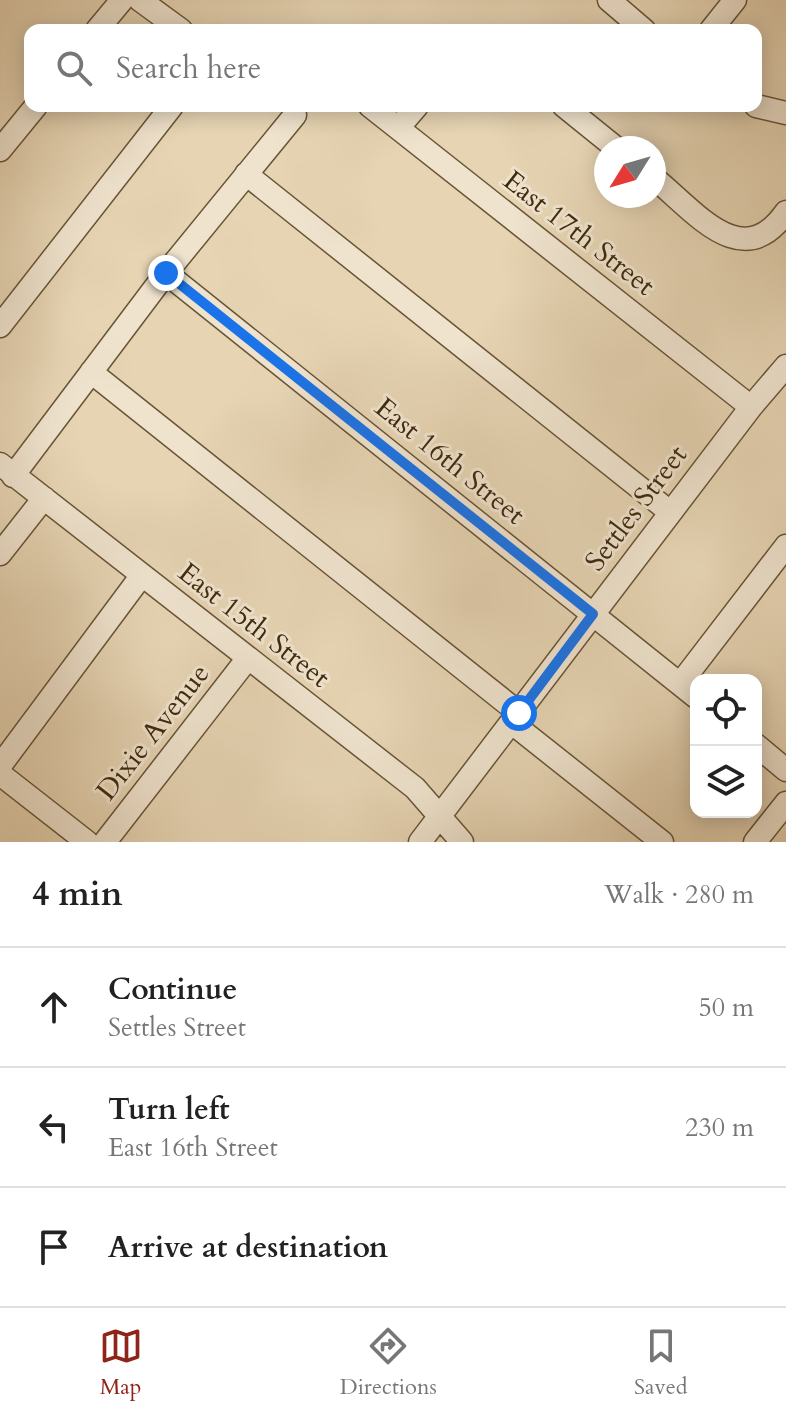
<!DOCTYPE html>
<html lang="en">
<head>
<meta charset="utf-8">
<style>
	:root { --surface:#fff; --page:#f6f6f6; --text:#222; --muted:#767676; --line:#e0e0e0; --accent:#8f2418 }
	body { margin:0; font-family:Cardo,serif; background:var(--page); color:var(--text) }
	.controls { position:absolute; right:24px; bottom:24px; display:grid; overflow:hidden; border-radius:16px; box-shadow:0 4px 20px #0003 }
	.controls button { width:72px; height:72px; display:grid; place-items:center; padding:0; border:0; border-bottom:2px solid var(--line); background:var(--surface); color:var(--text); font:40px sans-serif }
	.compass { position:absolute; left:594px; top:136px; width:72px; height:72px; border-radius:50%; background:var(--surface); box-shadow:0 4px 20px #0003; rotate:233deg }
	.stop { position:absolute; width:24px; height:24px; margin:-18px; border:6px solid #1a73e8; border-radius:50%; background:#fff }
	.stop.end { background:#1a73e8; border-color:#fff; box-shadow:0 2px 8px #0008 }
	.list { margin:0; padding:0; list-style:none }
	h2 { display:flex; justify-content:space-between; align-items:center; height:104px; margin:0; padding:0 32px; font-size:34px }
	h2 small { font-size:26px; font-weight:400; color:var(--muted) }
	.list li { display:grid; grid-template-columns:52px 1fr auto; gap:24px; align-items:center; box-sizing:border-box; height:120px; padding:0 32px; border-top:2px solid var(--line) }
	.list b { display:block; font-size:30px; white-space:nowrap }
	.list p { margin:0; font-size:26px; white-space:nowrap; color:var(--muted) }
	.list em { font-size:26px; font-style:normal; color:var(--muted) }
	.icon { flex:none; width:44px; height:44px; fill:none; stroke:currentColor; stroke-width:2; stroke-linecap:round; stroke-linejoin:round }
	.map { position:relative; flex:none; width:786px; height:842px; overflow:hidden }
	.search { position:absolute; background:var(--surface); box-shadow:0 4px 20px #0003; left:24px; right:24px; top:24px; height:88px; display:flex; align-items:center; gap:20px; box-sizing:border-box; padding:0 28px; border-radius:16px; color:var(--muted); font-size:30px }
	.sheet { height:464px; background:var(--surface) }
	nav { display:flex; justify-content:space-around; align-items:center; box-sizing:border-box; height:112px; border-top:2px solid var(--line); background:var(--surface); font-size:22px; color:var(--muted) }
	nav a { display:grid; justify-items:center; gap:4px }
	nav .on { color:var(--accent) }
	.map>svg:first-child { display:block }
</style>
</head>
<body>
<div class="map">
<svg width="786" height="842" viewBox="0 0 786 842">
	<rect width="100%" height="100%" fill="#e6d4b3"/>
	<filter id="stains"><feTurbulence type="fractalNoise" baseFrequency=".0025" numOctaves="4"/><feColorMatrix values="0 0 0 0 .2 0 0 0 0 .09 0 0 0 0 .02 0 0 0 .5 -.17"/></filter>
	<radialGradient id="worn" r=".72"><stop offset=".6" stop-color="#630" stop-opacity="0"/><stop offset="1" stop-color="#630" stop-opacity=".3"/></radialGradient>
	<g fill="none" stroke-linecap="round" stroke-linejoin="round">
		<defs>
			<path id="minor" d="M140,0L181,30
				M609,0L644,30
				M97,30L122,0
				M711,30L735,0
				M370,106L751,407
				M564,106L616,148
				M756,106L786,113
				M398,128L417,106
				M0,150L36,106
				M246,174L670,512
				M654,178C695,211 742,275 786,212
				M166,273L696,697
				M0,326L172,106
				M91,372L519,713
				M0,464L415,788L462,842
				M13,476L166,273L295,115
				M0,554L44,498
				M680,684L786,546
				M512,723L662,842
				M756,745L786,770
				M0,766L142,575
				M0,774L87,842
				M105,842L248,658
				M420,842L751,407L786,366
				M755,842L786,803"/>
		</defs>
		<!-- minor casing -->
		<use href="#minor" stroke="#685436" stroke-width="25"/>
		<!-- minor -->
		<use href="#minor" stroke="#efe3ce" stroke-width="22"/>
	</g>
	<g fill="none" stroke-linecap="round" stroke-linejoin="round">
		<!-- route -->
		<path stroke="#1a73e8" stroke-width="10" d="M166,273L593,614L519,713"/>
	</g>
	<g text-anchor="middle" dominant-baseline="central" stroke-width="6" stroke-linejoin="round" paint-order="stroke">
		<!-- street labels -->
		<g font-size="28" fill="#3e2a0d" stroke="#efe3ce">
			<text transform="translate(579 233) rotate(38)">East 17th Street</text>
			<text transform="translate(450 461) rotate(39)">East 16th Street</text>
			<text transform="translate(636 508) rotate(-53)">Settles Street</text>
			<text transform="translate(254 625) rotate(38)">East 15th Street</text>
			<text transform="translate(153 732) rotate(-52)">Dixie Avenue</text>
		</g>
	</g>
	<rect width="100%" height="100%" filter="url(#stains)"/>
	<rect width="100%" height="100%" fill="url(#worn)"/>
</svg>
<div class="controls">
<button><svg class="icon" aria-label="locate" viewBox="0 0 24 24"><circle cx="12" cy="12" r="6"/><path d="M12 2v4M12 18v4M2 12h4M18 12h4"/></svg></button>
<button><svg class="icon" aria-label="layers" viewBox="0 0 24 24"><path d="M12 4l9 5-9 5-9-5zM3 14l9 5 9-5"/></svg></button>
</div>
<svg class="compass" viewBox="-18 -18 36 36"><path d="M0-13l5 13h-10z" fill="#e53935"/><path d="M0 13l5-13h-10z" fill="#767676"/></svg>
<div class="stop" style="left:519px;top:713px"></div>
<div class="stop end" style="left:166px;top:273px"></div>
<div class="search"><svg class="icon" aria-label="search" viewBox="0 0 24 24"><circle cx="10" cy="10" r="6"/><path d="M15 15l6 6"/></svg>Search here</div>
</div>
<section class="sheet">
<h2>4 min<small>Walk · 280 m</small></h2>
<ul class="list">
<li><svg class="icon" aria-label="ahead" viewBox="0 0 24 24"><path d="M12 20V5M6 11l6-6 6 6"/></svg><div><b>Continue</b><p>Settles Street</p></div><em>50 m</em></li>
<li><svg class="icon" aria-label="left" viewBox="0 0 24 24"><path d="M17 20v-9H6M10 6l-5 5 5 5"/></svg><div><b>Turn left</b><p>East 16th Street</p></div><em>230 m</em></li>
<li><svg class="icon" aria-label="arrive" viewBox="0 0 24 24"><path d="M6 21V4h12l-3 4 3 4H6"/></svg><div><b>Arrive at destination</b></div></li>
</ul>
</section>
<nav>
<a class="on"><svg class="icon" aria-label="map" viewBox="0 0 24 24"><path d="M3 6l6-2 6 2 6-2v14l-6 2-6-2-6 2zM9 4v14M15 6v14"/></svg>Map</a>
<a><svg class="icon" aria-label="directions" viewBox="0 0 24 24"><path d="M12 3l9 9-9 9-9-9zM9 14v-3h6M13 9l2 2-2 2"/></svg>Directions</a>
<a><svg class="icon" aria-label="saved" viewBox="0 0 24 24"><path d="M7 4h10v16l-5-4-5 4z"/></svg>Saved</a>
</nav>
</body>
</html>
